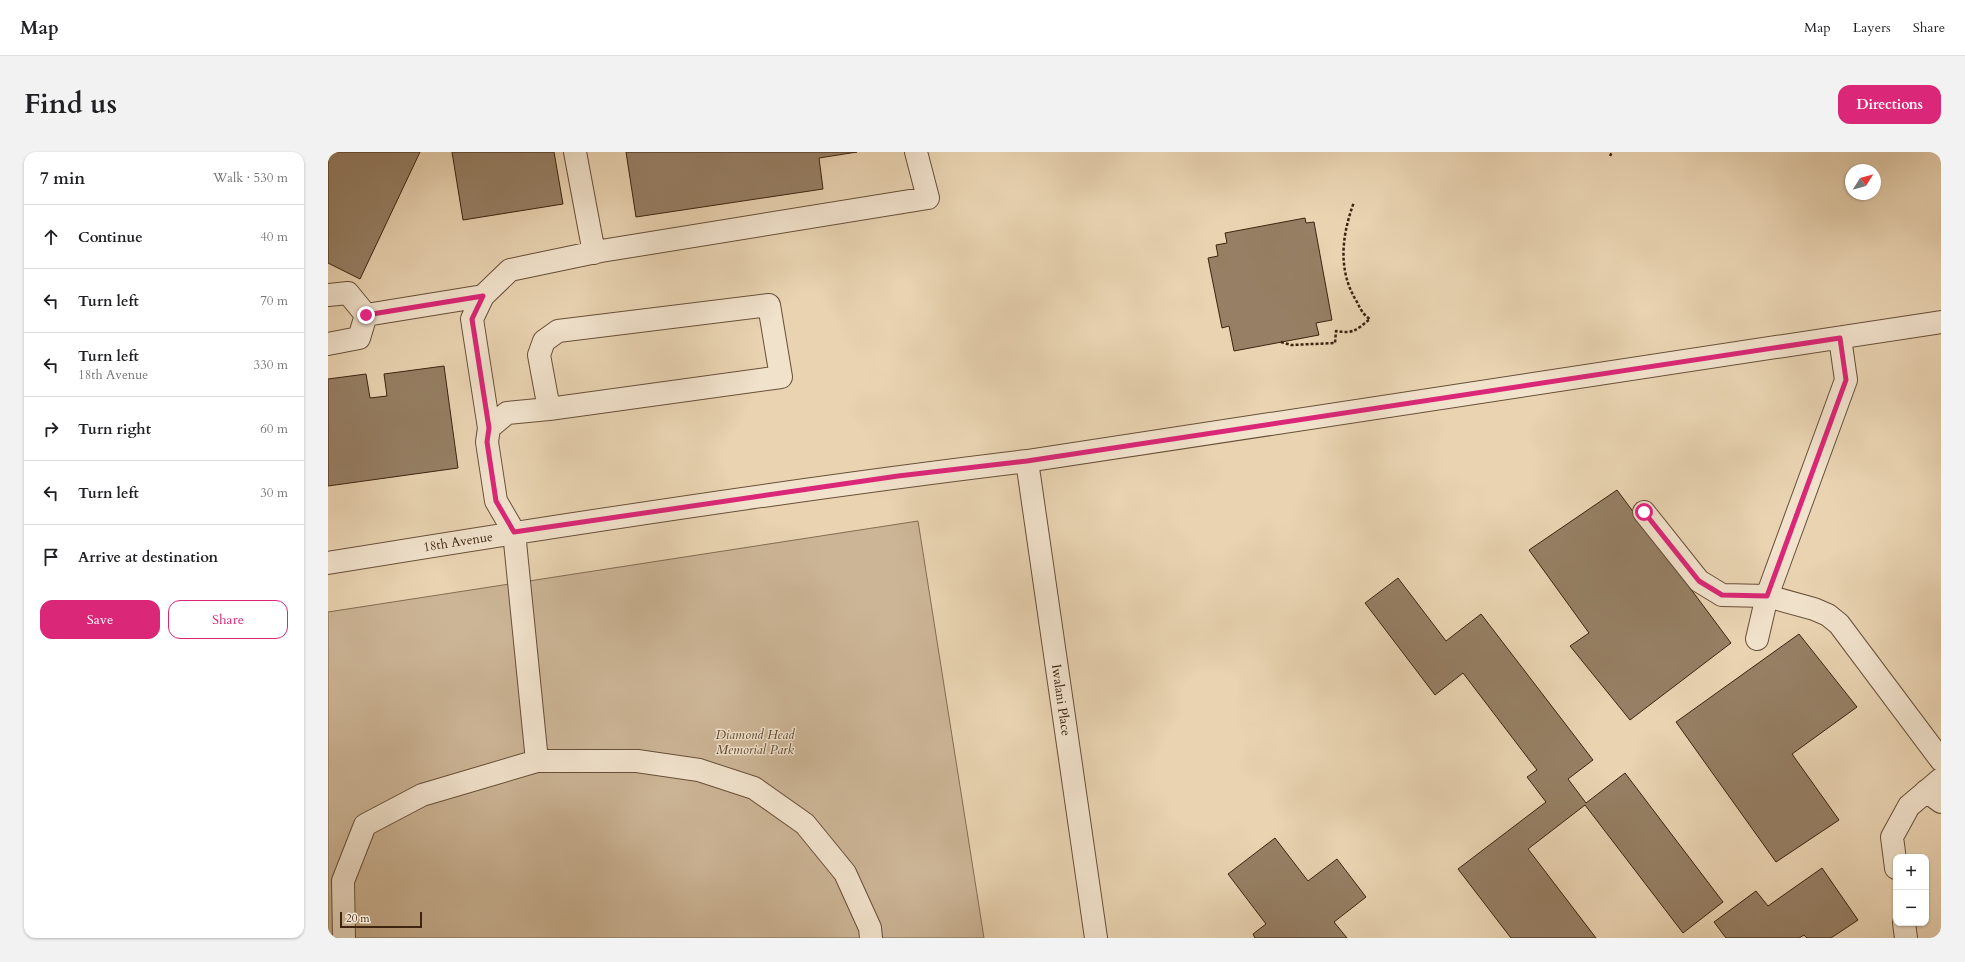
<!DOCTYPE html>
<html lang="en">
<head>
<meta charset="utf-8">
<style>
	:root { --surface:#fff; --page:#f2f2f2; --text:#202124; --muted:#757577; --line:#e0e0e0; --accent:#db2777 }
	body { margin:0; font-family:Cardo,serif; background:var(--page); color:var(--text) }
	.controls { position:absolute; right:12px; bottom:12px; display:grid; overflow:hidden; border-radius:8px; box-shadow:0 1px 3px #0004 }
	.controls button { width:36px; height:36px; display:grid; place-items:center; padding:0; border:0; border-bottom:1px solid var(--line); background:var(--surface); color:var(--text); font:20px sans-serif }
	.compass { position:absolute; left:1517px; top:12px; width:36px; height:36px; border-radius:50%; background:var(--surface); box-shadow:0 1px 3px #0004; rotate:53deg }
	.scale { position:absolute; left:12px; bottom:10px; width:82px; box-sizing:border-box; padding-left:4px; border:2px solid #3d2310; border-top:0; font-size:11px; line-height:14px; white-space:nowrap; color:#3d2310; -webkit-text-stroke:3px #f1e2cc; paint-order:stroke }
	.stop { position:absolute; width:12px; height:12px; margin:-9px; border:3px solid #db2777; border-radius:50%; background:#fff }
	.stop.end { background:#db2777; border-color:#fff; box-shadow:0 1px 4px #0008 }
	.list { margin:0; padding:0; list-style:none }
	h2 { display:flex; justify-content:space-between; align-items:center; height:52px; margin:0; padding:0 16px; font-size:17px }
	h2 small { font-size:13px; font-weight:400; color:var(--muted) }
	.list li { display:grid; grid-template-columns:26px 1fr auto; gap:12px; align-items:center; box-sizing:border-box; height:64px; padding:0 16px; border-top:1px solid var(--line) }
	.list b { display:block; font-size:15px; white-space:nowrap }
	.list p { margin:0; font-size:13px; white-space:nowrap; color:var(--muted) }
	.list em { font-size:13px; font-style:normal; color:var(--muted) }
	.actions { display:flex; gap:8px; padding:12px 16px }
	.actions a { flex:1; padding:9px 0; border:1px solid var(--accent); border-radius:12px; text-align:center; font-size:14px; color:var(--accent) }
	.actions .main { background:var(--accent); color:#fff }
	.icon { flex:none; width:22px; height:22px; fill:none; stroke:currentColor; stroke-width:2; stroke-linecap:round; stroke-linejoin:round }
	.map { position:relative; flex:none; width:1613px; height:786px; overflow:hidden; border-radius:12px }
	header { display:flex; align-items:center; gap:24px; box-sizing:border-box; height:56px; padding:0 20px; background:var(--surface); border-bottom:1px solid var(--line) }
	header strong { font-size:19px }
	nav { display:flex; gap:22px; margin-inline-start:auto; font-size:14px }
	.intro { display:flex; align-items:center; justify-content:space-between; box-sizing:border-box; height:96px; padding:0 24px }
	h1 { margin:0; font-size:28px }
	.button { padding:10px 18px; border-radius:12px; background:var(--accent); color:#fff; font-size:14px; font-weight:700 }
	main { display:flex; gap:24px; padding:0 24px }
	aside { flex:1; background:var(--surface); border-radius:12px; box-shadow:0 1px 3px #0004 }
	.map>svg:first-child { display:block }
</style>
</head>
<body>
<header>
<strong>Map</strong>
<nav><a>Map</a><a>Layers</a><a>Share</a></nav>
</header>
<div class="intro"><h1>Find us</h1><a class="button">Directions</a></div>
<main>
<aside>
<h2>7 min<small>Walk · 530 m</small></h2>
<ul class="list">
<li><svg class="icon" aria-label="ahead" viewBox="0 0 24 24"><path d="M12 20V5M6 11l6-6 6 6"/></svg><div><b>Continue</b></div><em>40 m</em></li>
<li><svg class="icon" aria-label="left" viewBox="0 0 24 24"><path d="M17 20v-9H6M10 6l-5 5 5 5"/></svg><div><b>Turn left</b></div><em>70 m</em></li>
<li><svg class="icon" aria-label="left" viewBox="0 0 24 24"><path d="M17 20v-9H6M10 6l-5 5 5 5"/></svg><div><b>Turn left</b><p>18th Avenue</p></div><em>330 m</em></li>
<li><svg class="icon" aria-label="right" viewBox="0 0 24 24"><path d="M7 20v-9h11M14 6l5 5-5 5"/></svg><div><b>Turn right</b></div><em>60 m</em></li>
<li><svg class="icon" aria-label="left" viewBox="0 0 24 24"><path d="M17 20v-9H6M10 6l-5 5 5 5"/></svg><div><b>Turn left</b></div><em>30 m</em></li>
<li><svg class="icon" aria-label="arrive" viewBox="0 0 24 24"><path d="M6 21V4h12l-3 4 3 4H6"/></svg><div><b>Arrive at destination</b></div></li>
</ul>
<div class="actions"><a class="main">Save</a><a>Share</a></div>
</aside>
<div class="map">
<svg width="1613" height="786" viewBox="0 0 1613 786">
	<rect width="100%" height="100%" fill="#e9d3b1"/>
	<filter id="stains"><feTurbulence type="fractalNoise" baseFrequency=".005" numOctaves="4"/><feColorMatrix values="0 0 0 0 .2 0 0 0 0 .09 0 0 0 0 .02 0 0 0 .5 -.17"/></filter>
	<radialGradient id="worn" r=".72"><stop offset=".6" stop-color="#630" stop-opacity="0"/><stop offset="1" stop-color="#630" stop-opacity=".3"/></radialGradient>
	<!-- green -->
	<path fill="#ccb596" stroke="#846c53" d="M590,369L656,786H0V460Z"/>
	<!-- building -->
	<path fill="#967f64" stroke="#3d2310" d="M0,0H92L32,127L0,111Z
		M124,0H226L235,52L135,68Z
		M298,0H529L491,6L495,37L308,65Z
		M977,66L978,71L986,70L1004,168L988,171L991,183L906,199L901,174L894,176L880,106L890,104L888,93L899,91L897,81Z
		M116,214L130,316L0,334V227L38,222L42,246L59,244L56,222Z
		M1289,338L1403,491L1302,568L1242,494L1261,481L1201,398Z
		M1070,426L1118,489L1153,462L1265,608L1240,627L1258,651L1297,621L1395,750L1355,781L1257,653L1200,697L1268,786H1183L1130,717L1218,650L1199,625L1209,618L1135,521L1107,543L1037,451Z
		M1471,482L1529,555L1464,602L1511,668L1448,710L1348,570Z
		M947,686L980,729L1009,707L1038,745L1006,770L1019,786H927L925,782L938,772L900,722Z
		M1494,716L1530,768L1503,786H1479L1476,783L1471,786H1398L1386,770L1428,739L1440,754Z"/>
	<g fill="none" stroke-linecap="round" stroke-linejoin="round">
		<defs>
			<path id="minor" d="M247,0L266,101
				M0,143L20,141L38,163L155,144
				M0,192L31,186L38,163
				M221,257L211,203L216,189L230,179L441,153L453,225L221,257L179,261L161,276L159,290L168,349L186,380L209,609H309L371,618L426,636L477,672L517,721L542,776L543,786
				M161,276L144,167L155,144L182,118L273,99L600,46L588,0
				M699,309L768,786
				M1316,360L1371,429L1394,443L1439,444L1486,457L1500,463L1511,472L1613,608
				M0,411C232,373 465,337 699,309L1613,170
				M1429,487L1439,444L1518,228L1512,186
				M1598,639L1613,650
				M1568,716L1564,685L1581,654L1613,627
				M1576,771L1578,786
				M16,786L15,729L37,673L94,643L209,609"/>
		</defs>
		<!-- minor casing -->
		<use href="#minor" stroke="#684f38" stroke-width="24"/>
		<!-- path -->
		<path stroke="#3d2310" stroke-width="2.5" stroke-dasharray="3 2" stroke-linecap="butt" d="M1282,4L1284,0
			M953,190L963,193L1007,191L1008,179C1026,182 1028,178 1042,167C1035,163 1032,156 1029,150C1009,118 1014,83 1026,50"/>
		<!-- minor -->
		<use href="#minor" stroke="#f1e2cc" stroke-width="22"/>
	</g>
	<g fill="none" stroke-linecap="round" stroke-linejoin="round">
		<!-- route -->
		<path stroke="#db2777" stroke-width="5" d="M38,163L155,144L144,167L161,276L159,290L168,349L186,380L570,324L699,309L1512,186L1518,228L1439,444L1394,443L1371,429L1316,360"/>
	</g>
	<g text-anchor="middle" dominant-baseline="central" stroke-width="3" stroke-linejoin="round" paint-order="stroke">
		<!-- street labels -->
		<g font-size="13" fill="#3d2310" stroke="#f1e2cc">
			<text transform="translate(130 390) rotate(-9)">18th Avenue</text>
			<text transform="translate(733 548) rotate(82)">Iwalani Place</text>
		</g>
		<!-- park labels -->
		<g font-size="13" font-style="italic" fill="#614832" stroke="#f1e2cc">
			<text x="427" y="583">Diamond Head<tspan x="427" dy="15">Memorial Park</tspan></text>
		</g>
	</g>
	<rect width="100%" height="100%" filter="url(#stains)"/>
	<rect width="100%" height="100%" fill="url(#worn)"/>
</svg>
<div class="controls">
<button>+</button>
<button>−</button>
</div>
<svg class="compass" viewBox="-18 -18 36 36"><path d="M0-13l5 13h-10z" fill="#e53935"/><path d="M0 13l5-13h-10z" fill="#757577"/></svg>
<div class="scale">20 m</div>
<div class="stop" style="left:1316px;top:360px"></div>
<div class="stop end" style="left:38px;top:163px"></div>
</div>
</main>
</body>
</html>
